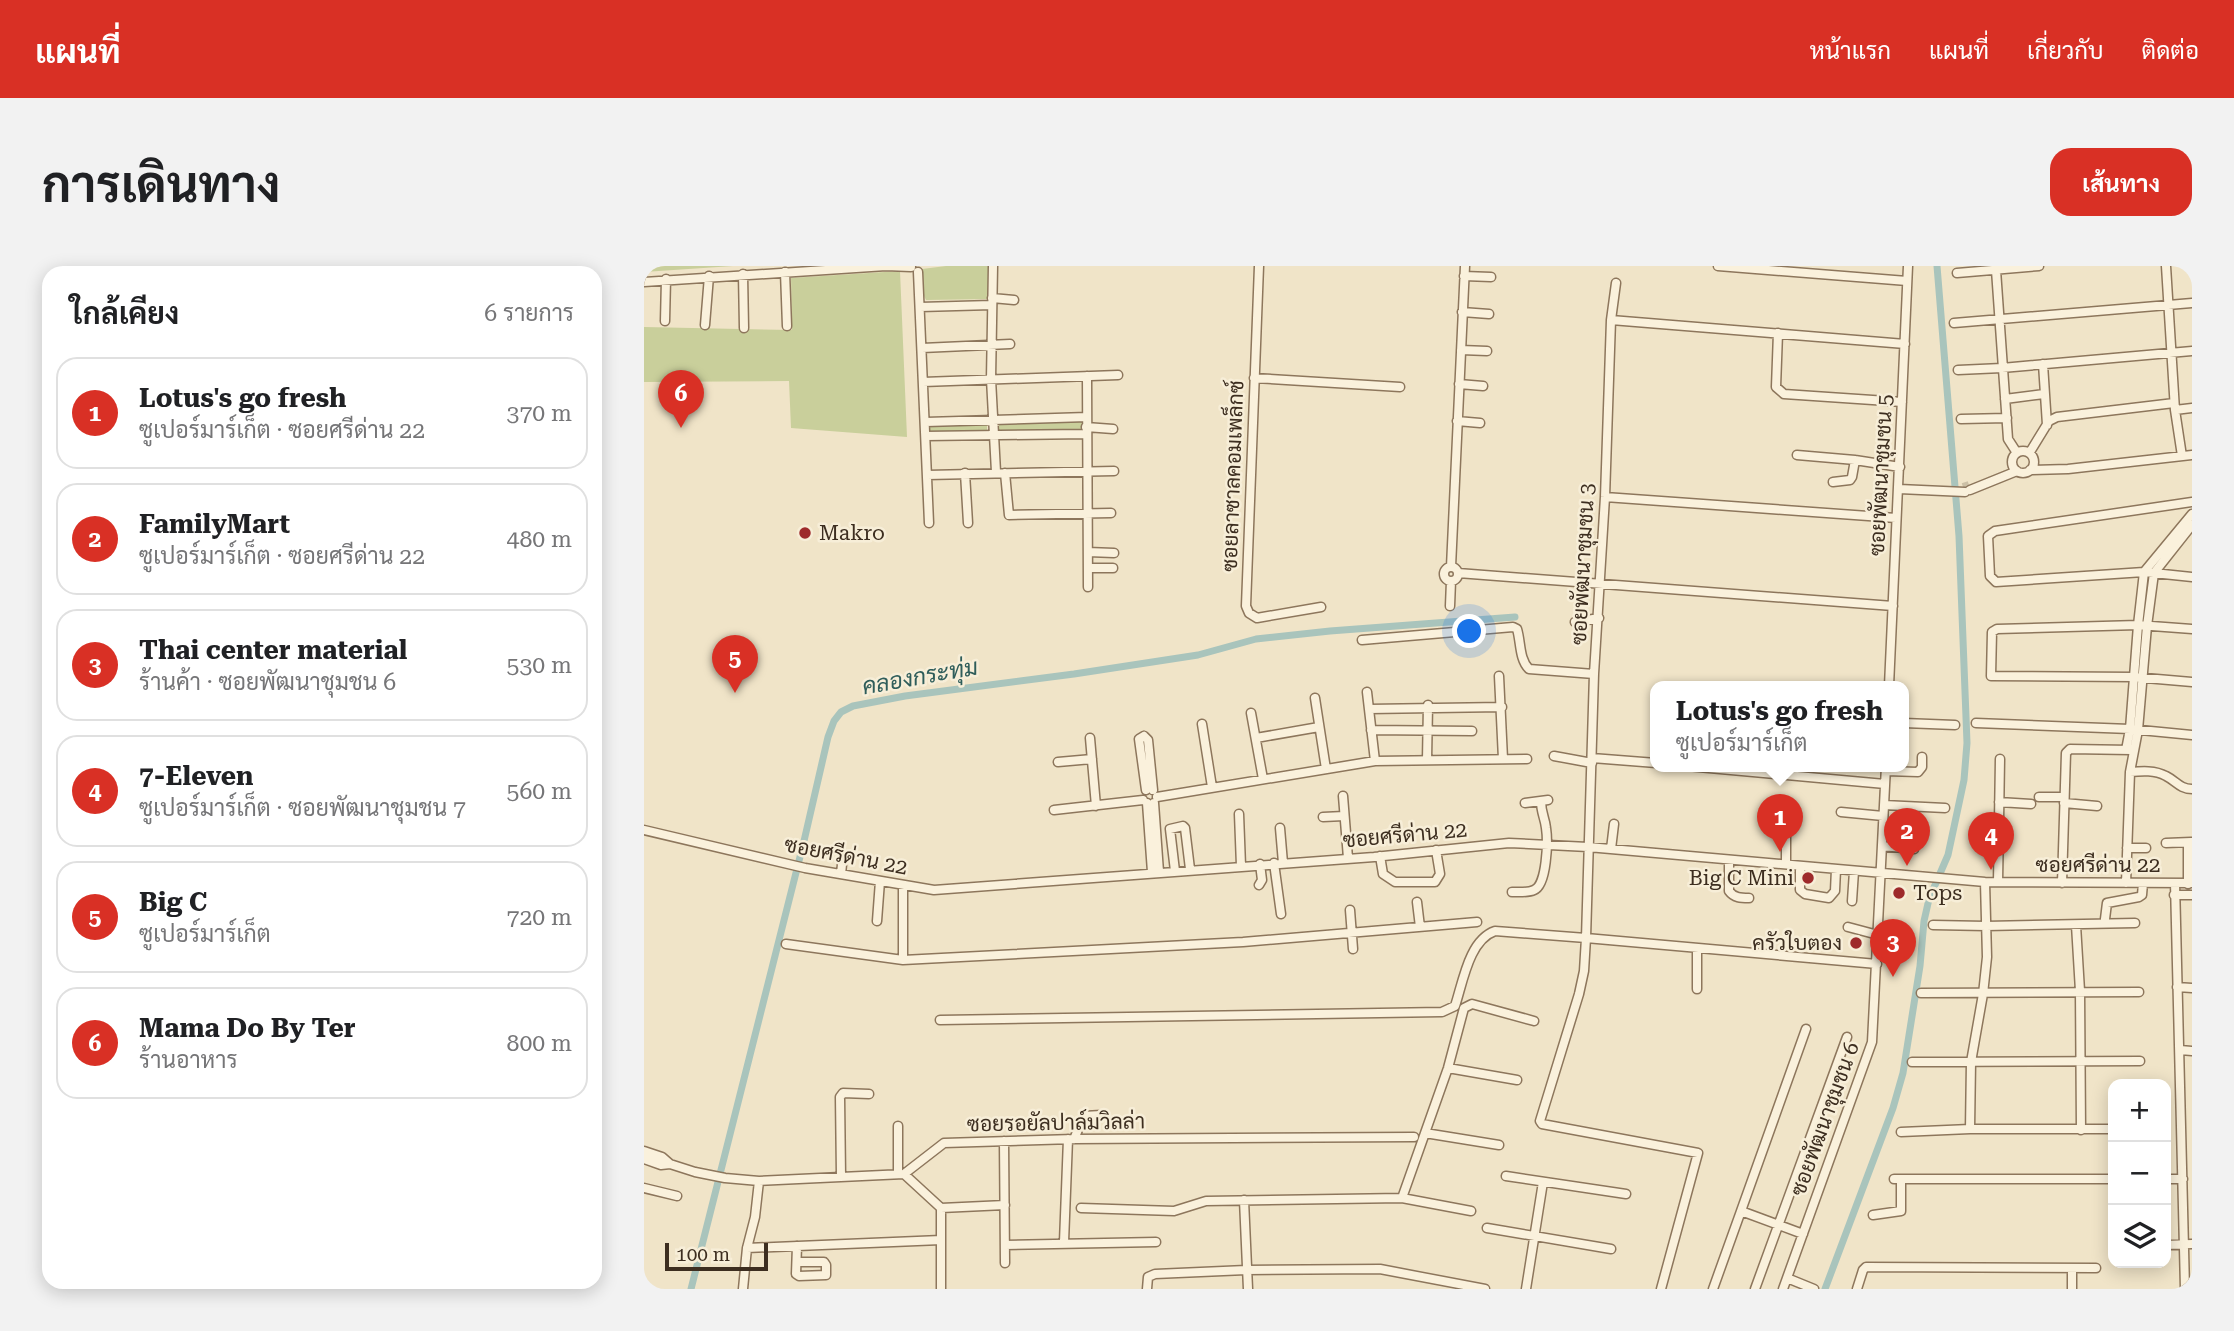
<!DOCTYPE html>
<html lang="th">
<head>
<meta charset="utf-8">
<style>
	:root { --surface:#fff; --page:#f2f2f2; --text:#202124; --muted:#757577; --line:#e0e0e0; --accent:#d93025 }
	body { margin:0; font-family:"Roboto Serif",Sarabun,serif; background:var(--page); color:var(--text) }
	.controls { position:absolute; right:21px; bottom:21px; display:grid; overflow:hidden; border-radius:14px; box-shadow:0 4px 18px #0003 }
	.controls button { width:63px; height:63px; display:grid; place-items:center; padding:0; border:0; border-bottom:2px solid var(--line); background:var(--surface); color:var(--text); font:35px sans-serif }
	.scale { position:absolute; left:21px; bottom:18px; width:103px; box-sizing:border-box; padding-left:7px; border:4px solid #3d2e20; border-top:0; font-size:19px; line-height:24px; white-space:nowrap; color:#3d2e20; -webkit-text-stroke:5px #f7eed8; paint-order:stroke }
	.you { position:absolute; left:826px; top:366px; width:24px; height:24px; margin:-18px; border:5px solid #fff; border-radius:50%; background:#1a73e8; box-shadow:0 0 0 10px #1a73e833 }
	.badge { display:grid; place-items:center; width:46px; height:46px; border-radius:50%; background:var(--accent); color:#fff; font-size:23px; font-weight:700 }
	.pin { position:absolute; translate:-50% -58px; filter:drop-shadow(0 2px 4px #0008) }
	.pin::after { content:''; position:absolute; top:37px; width:24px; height:21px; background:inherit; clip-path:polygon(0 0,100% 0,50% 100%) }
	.popup { position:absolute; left:1006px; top:415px; width:259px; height:91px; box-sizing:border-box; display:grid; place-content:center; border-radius:14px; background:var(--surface); filter:drop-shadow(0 2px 5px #0005); font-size:23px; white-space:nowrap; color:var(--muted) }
	.popup b { font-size:26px; color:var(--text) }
	.popup::after { content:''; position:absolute; left:50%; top:100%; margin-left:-14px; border:14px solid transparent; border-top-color:var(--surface) }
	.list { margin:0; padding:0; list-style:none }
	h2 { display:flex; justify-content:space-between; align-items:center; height:91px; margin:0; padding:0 28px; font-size:30px }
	h2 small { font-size:23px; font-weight:400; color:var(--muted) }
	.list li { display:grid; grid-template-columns:46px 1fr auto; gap:21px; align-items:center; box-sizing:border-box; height:112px; margin:0 14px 14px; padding:0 14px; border:2px solid var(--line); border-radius:21px }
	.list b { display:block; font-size:26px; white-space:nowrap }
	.list p { margin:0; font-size:23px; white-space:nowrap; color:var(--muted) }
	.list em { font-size:23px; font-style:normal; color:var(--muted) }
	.icon { flex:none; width:38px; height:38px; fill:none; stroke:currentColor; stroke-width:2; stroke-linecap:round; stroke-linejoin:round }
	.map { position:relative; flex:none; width:1548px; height:1023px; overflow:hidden; border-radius:21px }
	header { display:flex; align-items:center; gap:42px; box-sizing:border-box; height:98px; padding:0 35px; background:var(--accent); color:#fff }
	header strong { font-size:33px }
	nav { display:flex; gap:38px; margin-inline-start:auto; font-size:24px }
	.intro { display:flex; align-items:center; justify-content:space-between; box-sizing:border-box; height:168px; padding:0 42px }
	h1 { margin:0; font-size:49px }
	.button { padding:18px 32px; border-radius:21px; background:var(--accent); color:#fff; font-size:24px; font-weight:700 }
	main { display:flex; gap:42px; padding:0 42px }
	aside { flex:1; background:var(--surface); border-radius:21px; box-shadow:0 4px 18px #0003 }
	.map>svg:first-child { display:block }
</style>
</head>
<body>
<header>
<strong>แผนที่</strong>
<nav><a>หน้าแรก</a><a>แผนที่</a><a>เกี่ยวกับ</a><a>ติดต่อ</a></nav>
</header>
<div class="intro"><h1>การเดินทาง</h1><a class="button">เส้นทาง</a></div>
<main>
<aside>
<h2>ใกล้เคียง<small>6 รายการ</small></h2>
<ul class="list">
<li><span class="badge">1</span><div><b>Lotus's go fresh</b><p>ซูเปอร์มาร์เก็ต · ซอยศรีด่าน 22</p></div><em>370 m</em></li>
<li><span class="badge">2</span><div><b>FamilyMart</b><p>ซูเปอร์มาร์เก็ต · ซอยศรีด่าน 22</p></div><em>480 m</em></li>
<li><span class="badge">3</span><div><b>Thai center material</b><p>ร้านค้า · ซอยพัฒนาชุมชน 6</p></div><em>530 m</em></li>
<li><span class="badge">4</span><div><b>7-Eleven</b><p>ซูเปอร์มาร์เก็ต · ซอยพัฒนาชุมชน 7</p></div><em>560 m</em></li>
<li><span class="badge">5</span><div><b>Big C</b><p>ซูเปอร์มาร์เก็ต</p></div><em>720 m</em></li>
<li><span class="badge">6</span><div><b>Mama Do By Ter</b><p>ร้านอาหาร</p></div><em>800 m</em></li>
</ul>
</aside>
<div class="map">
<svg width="1548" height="1023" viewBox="0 0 1548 1023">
	<rect width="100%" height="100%" fill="#f0e4c8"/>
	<!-- green -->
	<path fill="#c9cf9b" d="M1,0H89L0,6Z
		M302,0H345L346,33L282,34L280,30L278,3Z
		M256,5L263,171L147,162L145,115L0,116V61L148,64L147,12Z
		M439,153L440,164L355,167V156Z
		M343,158V167L285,168V159Z"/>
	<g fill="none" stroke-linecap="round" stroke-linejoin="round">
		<!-- canal -->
		<path stroke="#a9c4bc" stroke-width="7" d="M47,1023L160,575L184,471L190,455L197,446L209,440L261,430L430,408L554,389L612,373L686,365L871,351
			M1181,1023L1249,842L1259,807L1276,700L1280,655L1285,633L1304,589L1320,514L1323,477L1315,270L1293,0"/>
		<!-- minor-tunnel -->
		<path stroke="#ccc0a6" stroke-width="8" stroke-dasharray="8 4" stroke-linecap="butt" d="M1319,221L1325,219"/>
		<defs>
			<path id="minor" d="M349,0L347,113L352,206
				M615,0L602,340L605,347L613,352L677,341
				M1074,0L1263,15
				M1522,0L1531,144L1538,190
				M1352,4L1364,173L1373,187
				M141,6L143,60
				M274,6L285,257
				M1313,7L1395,0
				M99,8L100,62
				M820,10L847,11
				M0,16L242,0L267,1
				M348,32L370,34
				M276,41L348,39
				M818,46L845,48
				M967,54L1261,78
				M21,55L22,13
				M1310,57L1548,37
				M61,59L65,10
				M1134,67L1132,121L1140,128L1258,136
				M278,82L366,78
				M817,84L843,85
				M1399,98L1403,159
				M1314,104L1358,102L1548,85
				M443,110L444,321
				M610,112L756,121
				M279,116L474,109
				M815,118L839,120
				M1361,133L1400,128
				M1531,144L1548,142
				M1317,153L1363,152
				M813,155L836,157
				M282,156L443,151
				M442,161L469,163
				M282,170L442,168
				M1368 196a11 11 0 1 1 22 0a11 11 0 1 1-22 0Z
				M1386,186L1405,155L1413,151L1530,137
				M1153,189L1211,194L1256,201
				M1386,204L1424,203L1548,189
				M321,207L324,257
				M361,207L365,249L467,247
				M283,209L470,205
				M1189,216L1206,214L1208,211L1211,194
				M1255,223L1321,226
				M1326,224L1373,205
				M961,231L1252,252
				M1548,236L1351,265L1344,270L1346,310L1352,316L1500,306L1548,311
				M444,286L470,287
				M800 308a7 7 0 1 1 14 0a7 7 0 1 1-14 0Z
				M807,301L821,0
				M444,302H469
				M814,307L1249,340
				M806,340L807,315
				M931,356L955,352
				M1548,363L1494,359L1353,363L1348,366L1347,410L1490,411L1548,416
				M718,374L869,361L873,363C877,376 875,393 885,403L950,408
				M855,410L859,493
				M1245,420L1264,0
				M723,426L731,495
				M671,432L682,503
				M725,443L858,441
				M607,447L619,513
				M1260,457L1311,459
				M1332,457L1486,463L1548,469
				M558,458L568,521
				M727,464L828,465
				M500,470L495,473L502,524
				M500,470L504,474L509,524
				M446,472L452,540
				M612,472L675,461
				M1482,484L1486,463L1494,359L1500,306L1548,248
				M910,490L948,497
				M948,492L1012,497
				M783,494L784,439
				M414,496L448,493
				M1043,500L1241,518
				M1242,505L1274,506L1278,501V491
				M1486,506C1498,505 1511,504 1522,510C1532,515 1536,523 1548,523
				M699,530L704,592
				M513,531L731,495L883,493
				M1395,531H1420
				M1355,536L1387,538
				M503,537L508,606
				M510,537L515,606
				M881,537L904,534
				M1420,537L1453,540
				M1240,539L1301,542
				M410,544L499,534
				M1197,546L1239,550
				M595,548L597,600
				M679,551L700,550
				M636,562L639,597
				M0,564L161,602L290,624L730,591L865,577L944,581L1341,616L1548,617
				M1522,577L1547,576
				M1238,580L1270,583
				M1483,582H1502
				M967,583L970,558
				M736,590L739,608L751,616H791L796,608L792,584
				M1085,594V625C1090,632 1097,632 1105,632
				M630,597L637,648
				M1142,598V569
				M1156,600V624L1161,628L1185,632L1191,625L1192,603
				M531,605L526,563L539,560L541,562L546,603
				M197,608L199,589
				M1354,616L1356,493
				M1418,617L1422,487L1426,483L1487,484
				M1482,617L1486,506L1494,464L1503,360L1510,307L1548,259
				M1531,617L1541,1023
				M1544,618V577
				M615,619L618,614L616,598
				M259,620V694
				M868,626C874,626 884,627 890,624C903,619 904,575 902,562C901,552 897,547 897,535
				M1530,629H1548
				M1208,635L1210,605
				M773,636L776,661
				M706,644L709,683
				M1461,653L1463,637L1495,631L1498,629L1499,617
				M233,655L236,615
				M1289,659L1342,660L1491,657
				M1432,659L1436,725L1437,864
				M1204,661L1234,669
				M142,678L259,694L599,676L833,656
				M1053,682V723
				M1533,721L1548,722
				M1277,727L1495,726
				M296,754L798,746L811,740C819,716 825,674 851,665L942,672L950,408L961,231L967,54L972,17
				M1536,784L1548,785
				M1268,796L1496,795
				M804,802L873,814
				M1326,863L1327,796L1339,728L1343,691L1341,616
				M1257,866L1326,863H1469
				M781,867L855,879
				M430,873L440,850L457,849
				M360,875L361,997
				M0,885L18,891L26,898L51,906L81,912L115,915L260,908L300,877L430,873L770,871
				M0,893L17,899L26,898
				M254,908V860
				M260,908L297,942V1023
				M197,910L196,831L199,827L225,828
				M862,910L982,928
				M1250,913H1469
				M1522,913H1539
				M0,922L33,930
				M758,932L804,802L820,742L828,738L890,755
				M600,934L604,1023
				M297,942L361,939
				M437,942L530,945L562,935L758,932L827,945
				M1097,945L1162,763
				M1229,949L1257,945V913
				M843,962L967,983
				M420,976L424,873
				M361,979L512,976
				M1522,979L1548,978
				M153,980L152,1008L155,1010L182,1009V999L180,996H154
				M103,982L297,974
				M1428,1002V1023
				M1143,1012L1170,1023
				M99,1023L103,982L111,951L115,915
				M503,1023L504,1011L511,1008L602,1004L736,1003L841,1023
				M882,1023L899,916
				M1017,1023L1054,887L898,858L896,855L935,728L940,705L942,672L1233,698
				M1069,1023L1097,945L1159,968
				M1111,1023L1203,771
				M1139,1023L1228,776L1242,500
				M1213,1023L1219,1004L1222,1001L1452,1002"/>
		</defs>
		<!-- minor casing -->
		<use href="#minor" stroke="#8d765c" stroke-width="11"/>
		<!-- minor -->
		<use href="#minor" stroke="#faf1dc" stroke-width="8"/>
	</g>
	<!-- markers -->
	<g fill="#9e2a2b" stroke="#f7eed8" stroke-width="2.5">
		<circle cx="161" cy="267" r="7"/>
		<circle cx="1164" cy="612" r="7"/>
		<circle cx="1255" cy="627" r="7"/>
		<circle cx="1212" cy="677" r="7"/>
	</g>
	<g text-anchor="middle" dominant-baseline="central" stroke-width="5" stroke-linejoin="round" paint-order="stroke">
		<!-- street labels -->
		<g font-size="21" fill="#3d2e20" stroke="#f7eed8">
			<text transform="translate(1237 209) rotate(-87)">ซอยพัฒนาชุมชน 5</text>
			<text transform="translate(589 210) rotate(-88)">ซอยลาซาลคอมเพล็กซ์</text>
			<text transform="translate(939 298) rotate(-87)">ซอยพัฒนาชุมชน 3</text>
			<text transform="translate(761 569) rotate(-5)">ซอยศรีด่าน 22</text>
			<text transform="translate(202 590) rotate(11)">ซอยศรีด่าน 22</text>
			<text x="1454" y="599">ซอยศรีด่าน 22</text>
			<text transform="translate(1181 853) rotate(-70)">ซอยพัฒนาชุมชน 6</text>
			<text transform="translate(412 857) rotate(-1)">ซอยรอยัลปาล์มวิลล่า</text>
		</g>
		<!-- poi labels -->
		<g font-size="21" fill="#3d2e20" stroke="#f7eed8" text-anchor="start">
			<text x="175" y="267">Makro</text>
			<text x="1150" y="612" text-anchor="end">Big C Mini</text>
			<text x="1269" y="627">Tops</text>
			<text x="1198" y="677" text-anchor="end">ครัวใบตอง</text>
		</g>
		<!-- water labels -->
		<g font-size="23" font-style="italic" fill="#2f5d5a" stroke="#f7eed8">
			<text transform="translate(276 411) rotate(-10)">คลองกระทุ่ม</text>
		</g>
	</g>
</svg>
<div class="controls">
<button>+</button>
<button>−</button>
<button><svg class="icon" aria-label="layers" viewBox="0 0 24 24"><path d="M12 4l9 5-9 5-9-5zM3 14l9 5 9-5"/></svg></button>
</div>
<div class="scale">100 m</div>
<div class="you"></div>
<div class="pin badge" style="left:1136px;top:586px">1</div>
<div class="popup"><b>Lotus's go fresh</b>ซูเปอร์มาร์เก็ต</div>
<div class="pin badge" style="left:1263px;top:600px">2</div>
<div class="pin badge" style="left:1249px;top:711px">3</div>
<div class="pin badge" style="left:1347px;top:604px">4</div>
<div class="pin badge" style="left:91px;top:427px">5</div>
<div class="pin badge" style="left:37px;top:162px">6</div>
</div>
</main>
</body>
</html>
